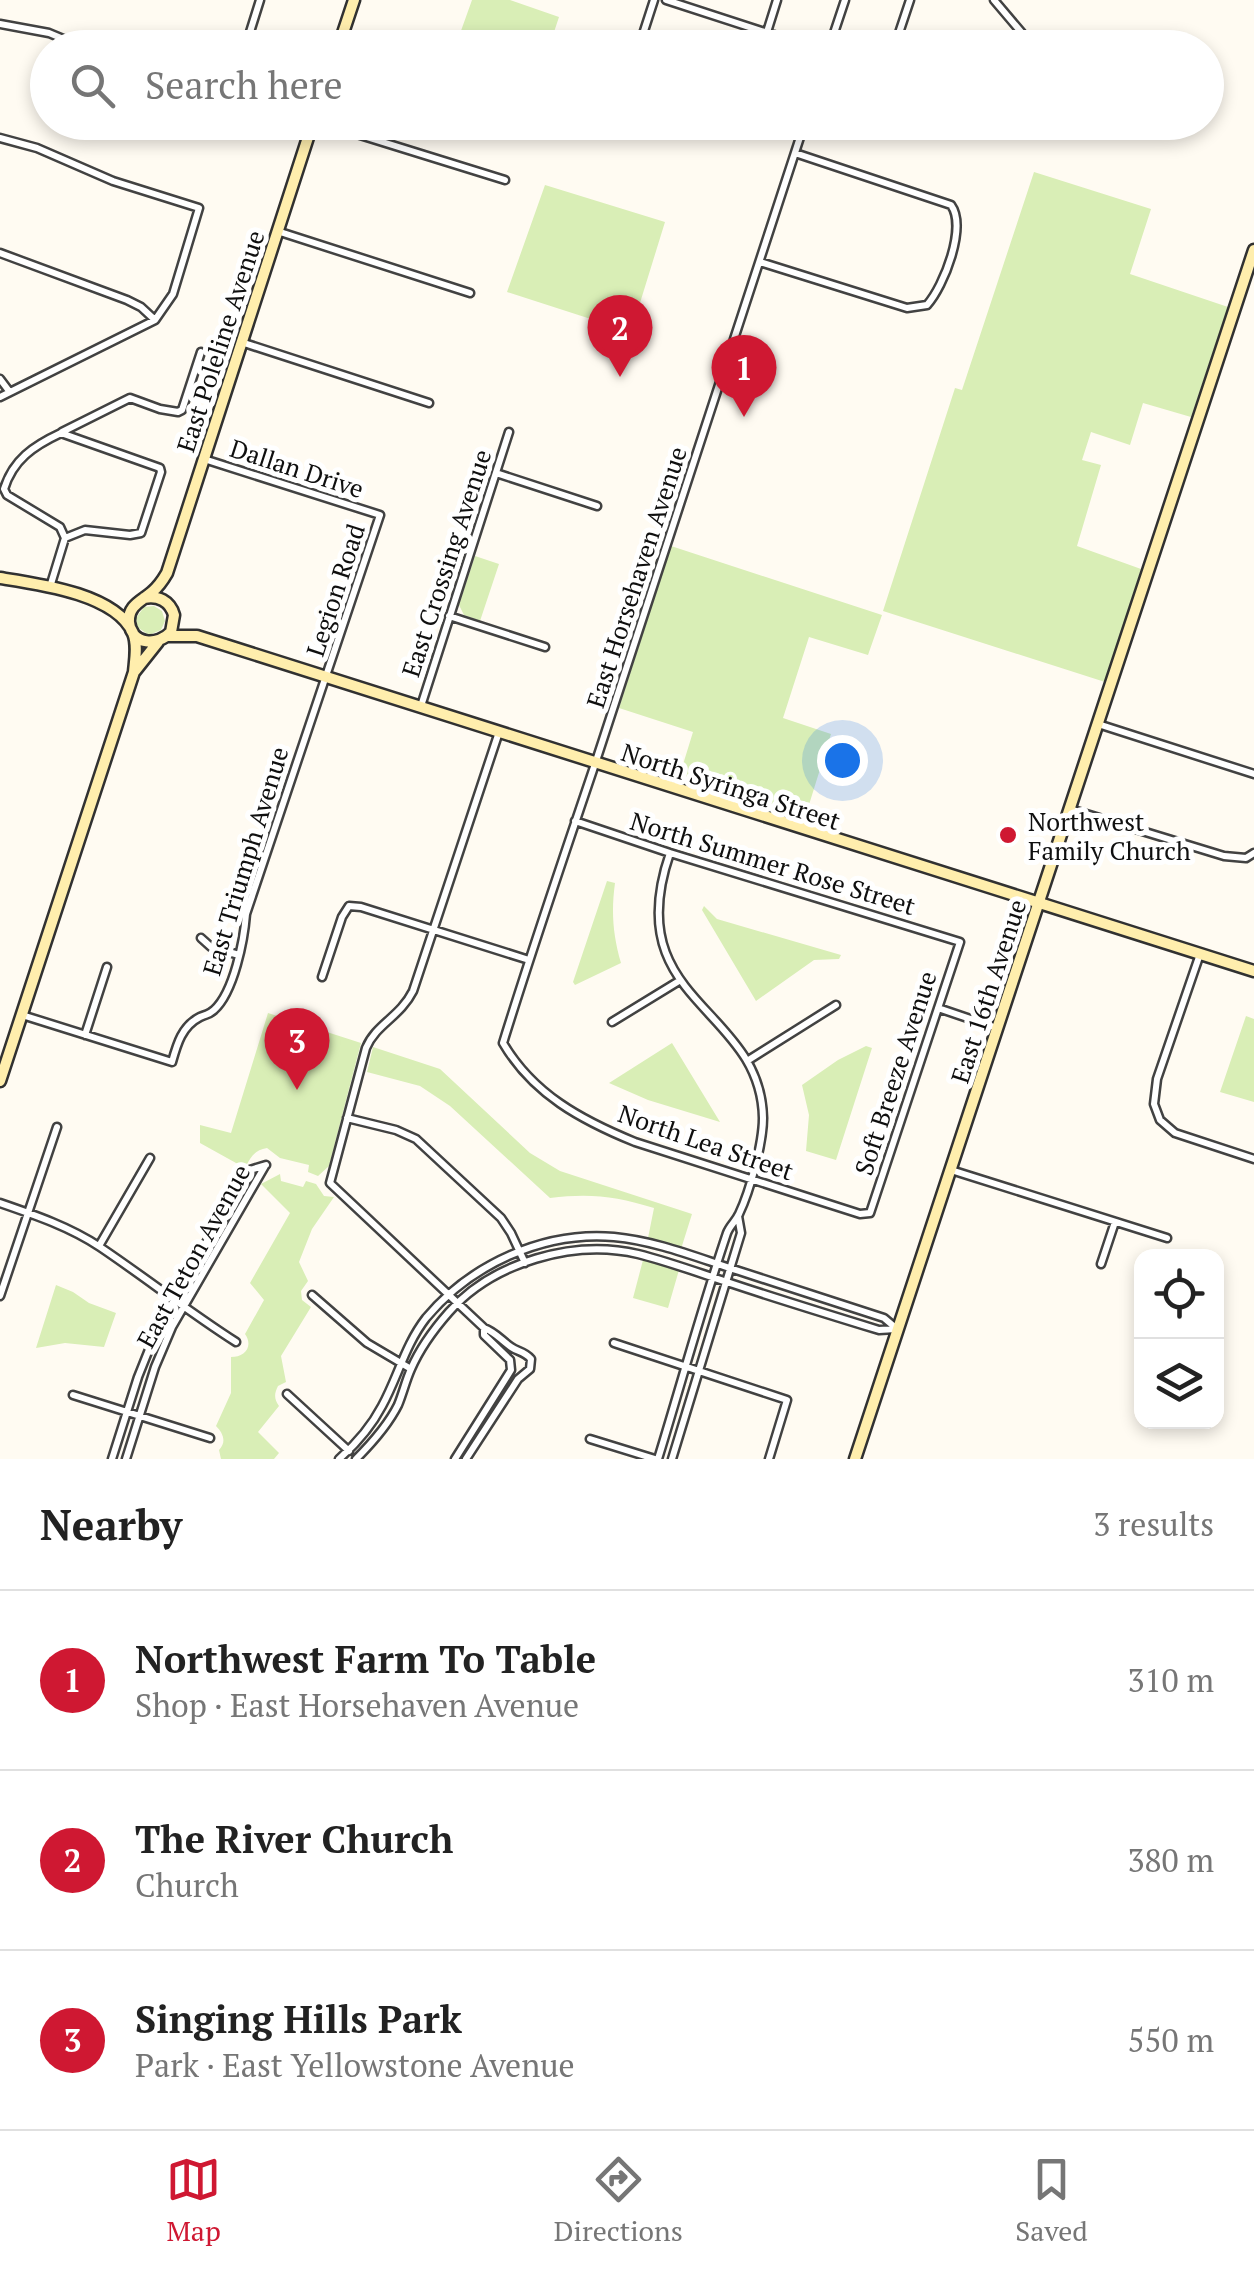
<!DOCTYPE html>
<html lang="en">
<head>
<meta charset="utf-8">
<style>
	:root { --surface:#fff; --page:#f2f2f2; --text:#222; --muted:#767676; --line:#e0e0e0; --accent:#cf1832 }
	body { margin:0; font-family:"PT Serif",serif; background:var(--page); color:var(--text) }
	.controls { position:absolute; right:30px; bottom:30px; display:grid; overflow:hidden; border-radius:20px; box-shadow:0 5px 15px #0003 }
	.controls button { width:90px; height:90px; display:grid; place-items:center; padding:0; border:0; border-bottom:2px solid var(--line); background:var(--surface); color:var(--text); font:50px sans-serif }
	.you { position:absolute; left:842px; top:760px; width:35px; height:35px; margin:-25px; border:8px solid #fff; border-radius:50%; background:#1a73e8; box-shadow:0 0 0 15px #1a73e833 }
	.badge { display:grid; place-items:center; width:65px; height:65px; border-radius:50%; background:var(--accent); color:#fff; font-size:32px; font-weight:700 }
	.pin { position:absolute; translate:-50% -82px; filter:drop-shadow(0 2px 5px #0008) }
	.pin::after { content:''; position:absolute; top:52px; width:35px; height:30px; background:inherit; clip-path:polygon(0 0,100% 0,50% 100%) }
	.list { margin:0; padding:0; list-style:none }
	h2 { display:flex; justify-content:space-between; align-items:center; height:130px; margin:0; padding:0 40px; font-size:42px }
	h2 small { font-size:32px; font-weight:400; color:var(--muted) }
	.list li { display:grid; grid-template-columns:65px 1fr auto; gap:30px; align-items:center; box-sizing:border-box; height:180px; padding:0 40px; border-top:2px solid var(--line) }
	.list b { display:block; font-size:38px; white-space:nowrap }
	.list p { margin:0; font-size:32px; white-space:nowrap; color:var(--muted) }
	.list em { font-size:32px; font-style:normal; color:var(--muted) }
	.icon { flex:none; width:55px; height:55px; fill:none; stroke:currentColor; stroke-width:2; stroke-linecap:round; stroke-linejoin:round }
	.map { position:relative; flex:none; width:1254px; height:1459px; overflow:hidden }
	.search { position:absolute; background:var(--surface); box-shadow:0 5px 15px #0003; left:30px; right:30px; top:30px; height:110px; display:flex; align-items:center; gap:25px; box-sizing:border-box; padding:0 35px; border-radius:55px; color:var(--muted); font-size:38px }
	.sheet { height:670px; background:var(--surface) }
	nav { display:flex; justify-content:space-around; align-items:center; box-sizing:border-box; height:140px; border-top:2px solid var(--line); background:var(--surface); font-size:28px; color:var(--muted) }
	nav a { display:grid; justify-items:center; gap:5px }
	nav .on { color:var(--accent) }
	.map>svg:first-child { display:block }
</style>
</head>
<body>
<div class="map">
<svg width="1254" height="1459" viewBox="0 0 1254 1459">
	<rect width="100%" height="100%" fill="#fffbf2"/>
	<!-- green -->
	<path fill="#d9eeb6" d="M472,0H510L559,17L549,47H473L457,42Z
		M1034,172L1151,209L1130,274L1228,307L1191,417L1143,403L1130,445L1091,432L1082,460L1101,465L1077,546L1141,569L1105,682L883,611L955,388L962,390Z
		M545,185L665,222L631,332L507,292Z
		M671,546L882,615L868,655L809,637L783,718L831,734L803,824L677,784L693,732L619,708Z
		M475,556L499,564L480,621L464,615L459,605Z
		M154,606L162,611L165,621L161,630L149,635L137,627L136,618L144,607Z
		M607,881L615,883C611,912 613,935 621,963L575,985L573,982Z
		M704,906L717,919L841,955L839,959L814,960L756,1001L702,910Z
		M268,1013L361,1043L329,1166L318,1176L308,1172L309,1165L280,1158L267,1148C254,1150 251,1157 245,1168L200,1143V1125L231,1133Z
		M1246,1016L1254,1019V1102L1220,1092Z
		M672,1043L720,1122L648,1100L609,1083Z
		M866,1046L872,1048L836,1160L806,1151L809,1115L802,1085L838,1060Z
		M373,1047L440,1069L530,1153L560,1171L692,1214L681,1249L648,1238L654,1208C616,1196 589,1193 550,1198L450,1106L420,1086L367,1072Z
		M280,1174L281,1181L303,1187L306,1181L316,1184L324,1196L334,1197L312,1229L299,1262L308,1281L301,1291L302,1300L311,1307L281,1356L286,1382L278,1386C274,1394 274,1399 279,1406L258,1432L279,1453L274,1459H221L219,1450C227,1442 223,1433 216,1426L231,1393V1357C244,1357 254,1347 245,1334L264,1300L250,1283L290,1213L261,1184Z
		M643,1260L679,1270L668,1308L633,1298Z
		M56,1285L73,1292L89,1303L116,1313L104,1347L65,1343L36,1348Z"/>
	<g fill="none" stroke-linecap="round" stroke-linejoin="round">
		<defs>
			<path id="street" d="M666,0L814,48
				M994,0L1022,33L1025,48
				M0,24L49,33L85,48
				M767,32L777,0
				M643,34L654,0
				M245,48L260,0
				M829,48L845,0
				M894,48L910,0
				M318,122L505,180
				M1042,122L1044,123
				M0,138L37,148L113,181L199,208L173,294L155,320L0,397
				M277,231L470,293
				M0,253L127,300L141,307L155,320
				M760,262L907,308L927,305C944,286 967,227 951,205L795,153
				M241,342L429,403
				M0,379L9,391
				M62,432L130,398L160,409L178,412L182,410L201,352
				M496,473L597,506
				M50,587L65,538L60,527L7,495L4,489C13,460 33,446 61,433L160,468L161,472L141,533L130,535L85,530L65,538
				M449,616L545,647
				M421,706L509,432
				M1098,724L1254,774
				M1070,809L1224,856L1246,858L1254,853
				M575,821L670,853L960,942L870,1213L860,1214L635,1142C581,1120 533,1094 503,1043C532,949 564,856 595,764L805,122
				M201,938L211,947L239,955
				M1200,954L1157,1079L1154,1104L1160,1120L1175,1133L1254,1159
				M322,977L342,917L349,906L361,907L529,960
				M938,1008L997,1028
				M22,1015L172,1062C177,1044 182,1026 200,1017C208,1013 207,1016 214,1010C234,992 244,940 246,914L380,515L204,459
				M612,1022L679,981
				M85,1035L107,967
				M747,1061L836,1005
				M347,1118L396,1130L416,1139L501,1218L511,1233L525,1263
				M951,1170L1167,1238
				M0,1203C35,1215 70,1227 100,1247C146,1278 189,1312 236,1342
				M99,1246L150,1158
				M1101,1264L1115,1222
				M312,1295L367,1343L411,1369
				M0,1296L57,1127
				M614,1343L787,1400L769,1459
				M287,1394L349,1451
				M73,1395L210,1438
				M590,1439L655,1459
				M112,1459L138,1377L156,1332L239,1184L250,1170L266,1165
				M126,1459L155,1367L172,1327L265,1166
				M339,1459C356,1444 371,1427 382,1406C398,1377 405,1345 426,1318C471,1264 544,1231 614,1237C657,1241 698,1258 739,1271C787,1287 836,1302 884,1318L897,1329
				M356,1459C372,1443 388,1425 398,1405C403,1393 406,1380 411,1369C420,1348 434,1329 449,1312C493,1262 574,1239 638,1254C670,1262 702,1274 733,1284C781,1300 830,1315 879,1330L896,1329
				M455,1459L511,1370L510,1360L484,1335V1328
				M466,1459L518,1379L530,1369L531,1359C524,1351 518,1352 511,1347C501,1340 495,1332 484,1328L330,1183L366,1048C376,1024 400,1017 413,991L499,732
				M658,1459C681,1384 702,1307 727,1233C730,1225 736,1221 739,1214C750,1191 763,1143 763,1118C761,1006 618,1003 670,853
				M672,1459L741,1233L738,1216"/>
			<path id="secondary" d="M338,48L354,0
				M0,578C39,584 116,594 133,633C138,645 135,660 134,672L0,1081
				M144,598C158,595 170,601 174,615L171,632C158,646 132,646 129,622C128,605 142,601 152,592C158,587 163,580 167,573L313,122
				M168,636H197L1254,971
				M135,671L158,642
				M855,1459L1254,250"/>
		</defs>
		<!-- street casing -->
		<use href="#street" stroke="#424242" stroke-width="11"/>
		<!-- secondary casing -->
		<use href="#secondary" stroke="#313131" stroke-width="15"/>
		<!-- street -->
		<use href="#street" stroke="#fff" stroke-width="6"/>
		<!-- secondary -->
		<use href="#secondary" stroke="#ffeead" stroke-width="10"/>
	</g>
	<!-- markers -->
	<circle fill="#cf1832" stroke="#fff" stroke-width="4" cx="1008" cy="835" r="10"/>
	<g text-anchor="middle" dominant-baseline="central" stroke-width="10" stroke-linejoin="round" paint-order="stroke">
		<!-- street labels -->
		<g font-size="25" fill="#0f0f0f" stroke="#fff">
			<text transform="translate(220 341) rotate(-72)">East Poleline Avenue</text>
			<text transform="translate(297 468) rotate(18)">Dallan Drive</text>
			<text transform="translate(446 563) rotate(-72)">East Crossing Avenue</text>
			<text transform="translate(636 577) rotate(-72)">East Horsehaven Avenue</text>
			<text transform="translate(335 590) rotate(-72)">Legion Road</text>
			<text transform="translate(731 786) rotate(18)">North Syringa Street</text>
			<text transform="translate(245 861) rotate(-73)">East Triumph Avenue</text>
			<text transform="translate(773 863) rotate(17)">North Summer Rose Street</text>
			<text transform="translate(988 991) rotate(-72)">East 16th Avenue</text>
			<text transform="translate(895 1073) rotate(-72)">Soft Breeze Avenue</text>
			<text transform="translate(706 1142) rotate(19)">North Lea Street</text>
			<text transform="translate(193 1256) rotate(-61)">East Teton Avenue</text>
		</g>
		<!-- poi labels -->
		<g font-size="25" fill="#0f0f0f" stroke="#fff" text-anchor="start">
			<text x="1028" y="821">Northwest<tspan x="1028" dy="29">Family Church</tspan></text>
		</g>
	</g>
</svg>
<div class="controls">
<button><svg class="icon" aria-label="locate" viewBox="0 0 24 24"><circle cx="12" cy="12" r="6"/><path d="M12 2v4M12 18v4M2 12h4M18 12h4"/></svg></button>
<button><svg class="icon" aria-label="layers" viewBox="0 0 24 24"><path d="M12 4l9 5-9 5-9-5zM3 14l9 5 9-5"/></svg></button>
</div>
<div class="you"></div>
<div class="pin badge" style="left:744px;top:417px">1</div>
<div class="pin badge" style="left:620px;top:377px">2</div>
<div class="pin badge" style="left:297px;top:1090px">3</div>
<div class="search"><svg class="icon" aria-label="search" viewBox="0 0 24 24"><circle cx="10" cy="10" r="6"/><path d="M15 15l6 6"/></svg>Search here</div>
</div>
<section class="sheet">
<h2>Nearby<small>3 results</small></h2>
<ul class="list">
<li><span class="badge">1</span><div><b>Northwest Farm To Table</b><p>Shop · East Horsehaven Avenue</p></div><em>310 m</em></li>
<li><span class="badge">2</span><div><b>The River Church</b><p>Church</p></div><em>380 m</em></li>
<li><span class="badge">3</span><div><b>Singing Hills Park</b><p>Park · East Yellowstone Avenue</p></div><em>550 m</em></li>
</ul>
</section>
<nav>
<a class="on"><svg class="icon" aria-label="map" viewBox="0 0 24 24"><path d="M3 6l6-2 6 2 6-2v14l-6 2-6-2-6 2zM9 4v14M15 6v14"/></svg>Map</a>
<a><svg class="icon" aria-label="directions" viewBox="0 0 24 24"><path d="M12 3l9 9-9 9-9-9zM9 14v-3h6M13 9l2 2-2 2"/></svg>Directions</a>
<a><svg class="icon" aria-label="saved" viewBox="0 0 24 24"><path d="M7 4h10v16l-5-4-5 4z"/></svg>Saved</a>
</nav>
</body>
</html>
